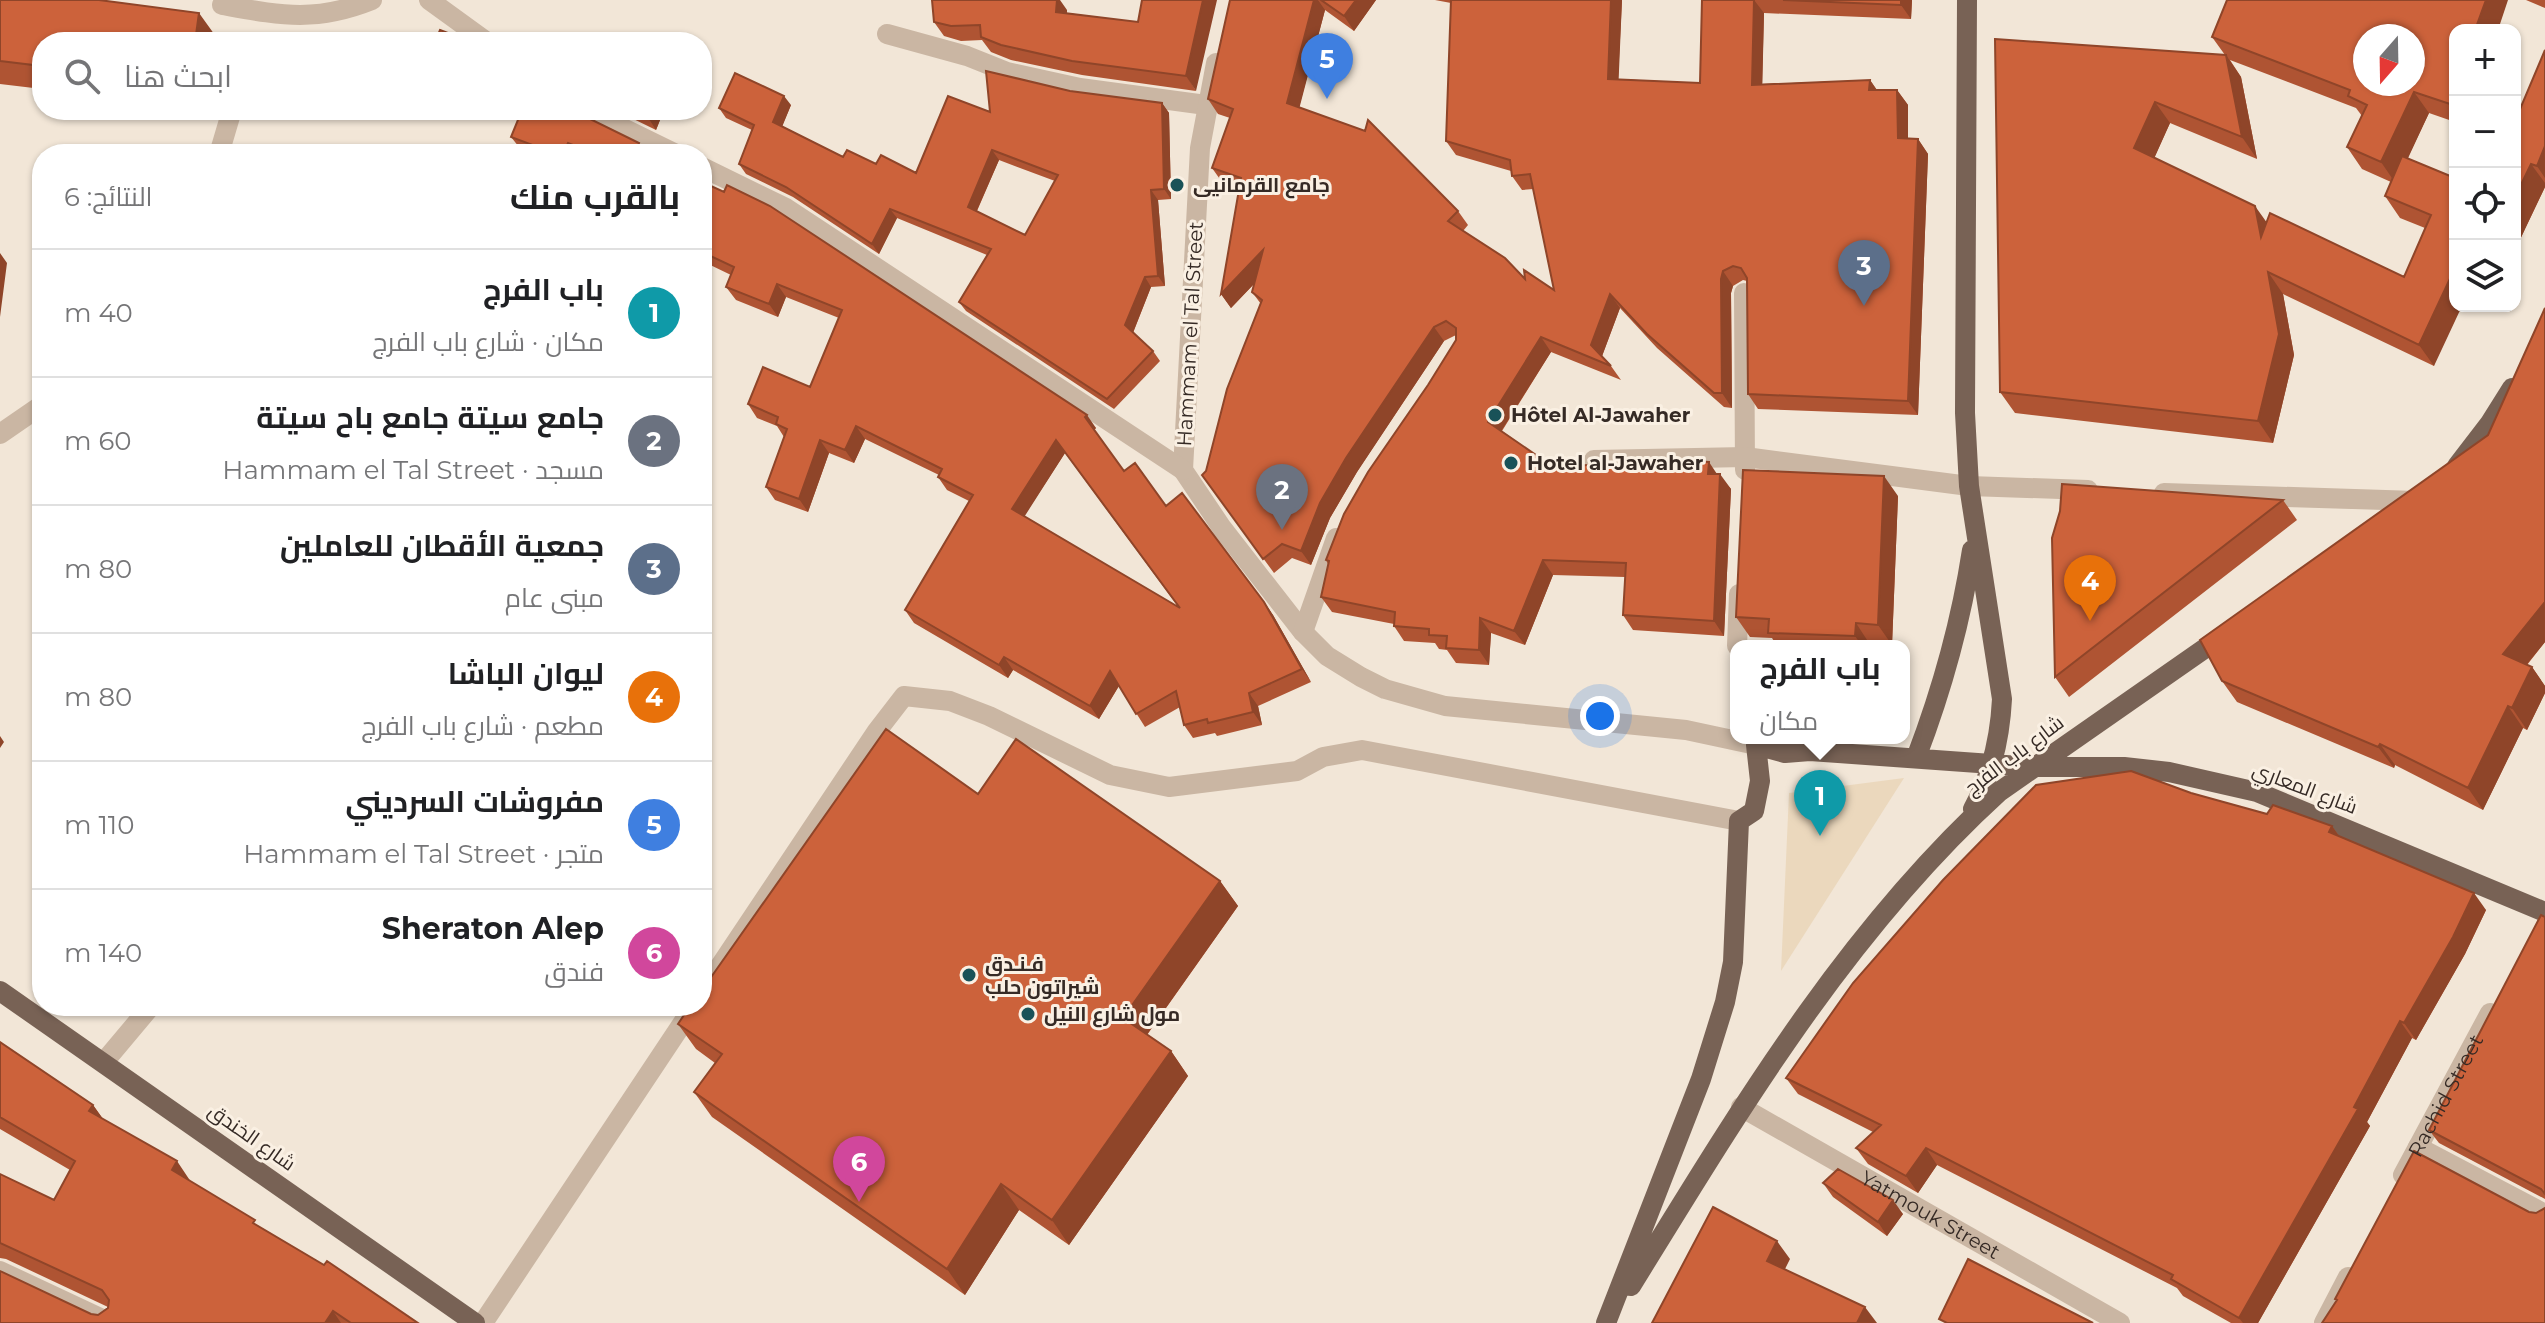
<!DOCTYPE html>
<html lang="ar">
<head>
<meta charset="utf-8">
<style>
	:root { --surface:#fff; --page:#f6f6f6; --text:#202124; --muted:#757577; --line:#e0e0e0; --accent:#0f766e }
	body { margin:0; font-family:Montserrat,Cairo,sans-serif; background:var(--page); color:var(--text); direction:rtl }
	.controls { position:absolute; right:24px; top:24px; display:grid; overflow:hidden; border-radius:16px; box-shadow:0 2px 6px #0004 }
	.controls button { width:72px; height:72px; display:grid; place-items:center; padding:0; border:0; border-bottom:2px solid var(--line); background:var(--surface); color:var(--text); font:40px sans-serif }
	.compass { position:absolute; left:2353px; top:24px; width:72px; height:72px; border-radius:50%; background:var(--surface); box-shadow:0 2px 6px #0004; rotate:200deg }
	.you { position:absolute; left:1600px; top:716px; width:28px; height:28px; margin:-20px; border:6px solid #fff; border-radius:50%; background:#1a73e8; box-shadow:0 0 0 12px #1a73e833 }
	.badge { display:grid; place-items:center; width:52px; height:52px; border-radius:50%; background:var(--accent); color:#fff; font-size:26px; font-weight:700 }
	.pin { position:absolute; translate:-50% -66px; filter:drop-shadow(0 2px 4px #0008) }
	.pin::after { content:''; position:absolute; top:42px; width:28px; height:24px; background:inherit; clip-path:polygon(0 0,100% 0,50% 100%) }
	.popup { position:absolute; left:1730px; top:640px; width:180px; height:104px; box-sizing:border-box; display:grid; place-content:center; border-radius:16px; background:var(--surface); filter:drop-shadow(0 2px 6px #0005); font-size:26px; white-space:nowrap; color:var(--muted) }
	.popup b { font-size:30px; color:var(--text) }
	.popup::after { content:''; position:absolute; left:50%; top:100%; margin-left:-16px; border:16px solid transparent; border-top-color:var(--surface) }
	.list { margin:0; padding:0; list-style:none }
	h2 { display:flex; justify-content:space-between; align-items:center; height:104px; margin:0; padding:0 32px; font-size:34px }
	h2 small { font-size:26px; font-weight:400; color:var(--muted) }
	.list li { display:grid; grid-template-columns:52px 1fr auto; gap:24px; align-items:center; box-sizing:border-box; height:128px; padding:0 32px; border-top:2px solid var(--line) }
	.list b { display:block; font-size:30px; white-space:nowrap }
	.list p { margin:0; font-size:26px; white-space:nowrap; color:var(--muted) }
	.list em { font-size:26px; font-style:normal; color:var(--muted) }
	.icon { flex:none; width:44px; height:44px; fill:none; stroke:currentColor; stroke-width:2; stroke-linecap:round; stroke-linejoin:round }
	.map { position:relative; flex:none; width:2545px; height:1323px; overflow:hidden; direction:ltr }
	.search { position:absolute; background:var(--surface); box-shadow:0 2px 6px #0004; left:32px; top:32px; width:680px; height:88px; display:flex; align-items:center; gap:20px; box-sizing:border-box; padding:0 28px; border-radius:32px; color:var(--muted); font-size:30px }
	.panel { position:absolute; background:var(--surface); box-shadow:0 2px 6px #0004; left:32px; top:144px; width:680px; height:872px; border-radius:32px; direction:rtl }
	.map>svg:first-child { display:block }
</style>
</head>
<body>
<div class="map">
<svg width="2545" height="1323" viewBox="0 0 2545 1323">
	<rect width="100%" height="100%" fill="#f2e6d7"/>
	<!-- plaza -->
	<path fill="#ebd8bd" d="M1904,778L1781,971L1789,793Z"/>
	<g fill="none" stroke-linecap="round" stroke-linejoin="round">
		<!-- minor -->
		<g stroke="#cab6a3" stroke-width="20">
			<path d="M429,0L487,42"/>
			<path d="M222,5C279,15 315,23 372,0"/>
			<path d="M887,34L967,56L1007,72L1080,88L1206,105"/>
			<path d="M1216,63L1200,148L1183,470L1222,528L1303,632L1327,656L1361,677L1385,689L1445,706L1686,730L1756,745L1754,738"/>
			<path d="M586,110L676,154"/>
			<path d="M219,154L232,110"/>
			<path d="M702,167L786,208L1183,470"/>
			<path d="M1744,293L1745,470"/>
			<path d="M0,434L42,405"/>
			<path d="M1594,460L1745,457L1969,486L2088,490"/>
			<path d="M2164,493L2416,501"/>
			<path d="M1303,632L1336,538"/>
			<path d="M1737,646L1739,594"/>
			<path d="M702,993L877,731L904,696L950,701L989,716L1110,775L1169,787L1297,771L1323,757L1362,750L1739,821"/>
			<path d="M104,1062L151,1006"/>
			<path id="s1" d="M1741,1107L2120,1323"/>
			<path d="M2418,1147L2545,1214"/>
			<path id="s2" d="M2403,1175L2490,1013"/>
			<path d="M0,1271L111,1323"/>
			<path d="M483,1323L694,1006"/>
			<path d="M2324,1323L2348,1277"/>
		</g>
		<!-- major -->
		<path stroke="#786255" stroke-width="20" d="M1967,0L1965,413L1969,486L2002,699C2000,739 1992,774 1973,809
			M2457,466L2490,423L2512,388
			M1916,758C1942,690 1961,622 1972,550
			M0,991L475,1323
			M1631,1286C1739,1111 1846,931 1999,792L2227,633
			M1606,1323L1701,1079L1725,1002L1733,962L1739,821L1754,811L1760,781L1756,745L1785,753L1810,751L2034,767H2124L2169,772L2257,792L2545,912"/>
	</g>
	<!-- wall -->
	<path fill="#af5433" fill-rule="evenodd" d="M0,0L217,38L216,42H42V89L0,84Z
		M1142,0L1196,91L1082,75L1011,60L991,52L982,40L961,41L944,36L934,22L1067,10V13L1138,22Z
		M1230,0H1376L1354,31L1325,10L1299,107L1458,211L1468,225L1463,231L1525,279L1554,290L1533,189L1522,190L1512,176L1511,171L1456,155L1446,141L1451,3L1435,0H1622L1618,79L1700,83L1702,0H1912L1911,19L1764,13L1762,84L1870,80L1877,90H1897L1908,105V139H1918L1928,154L1918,415L1758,409L1748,394L1747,281L1743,280L1733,286L1731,293L1732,408L1724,407L1657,348L1620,308L1602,356L1611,366L1621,380L1551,352L1502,431L1552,466L1717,474L1731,489L1724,636L1633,630L1623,615L1625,577L1553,575L1525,645L1491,633L1489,665L1456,663L1447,650L1439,649L1435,643L1404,641L1394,626V624L1332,612L1321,597L1328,564L1326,560L1456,340V335L1444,341L1357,472L1330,518L1311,565L1292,558L1274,573L1202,475L1206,471L1261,304L1252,292L1254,284L1231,308L1221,294L1239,188L1222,182L1212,168L1230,118L1218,114L1208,99Z
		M2526,0H2545V8Z
		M2455,30V122L2429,113L2407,159L2455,178L2434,366L2283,294L2294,355L2273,443L2015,413L2000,392L1995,39L2225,55L2212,37ZM2230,60L2356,108L2362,116L2347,147L2362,169L2391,182L2385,196L2400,218L2425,228L2404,277L2266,222L2154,158L2170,123L2257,159L2241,77Z
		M2545,50V187L2515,250V121Z
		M1070,91L1162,103L1169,113L1171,199L1158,200L1165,286L1151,287L1133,333L1153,351L1160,361L1114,409L966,311L959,302L987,255L897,218L879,254L793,197L746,174L739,164L752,130L726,118L719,108L791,105L782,126L843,157L916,173L990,112ZM999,160L1055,181L1025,235L977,211Z
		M522,110H574L575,112L646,154H537L519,147L511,137Z
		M615,110H664L656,130Z
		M702,182L1096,428L1094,430L1124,471L1166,506L1264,602L1273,615L1311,682L1258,706L1262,725L1217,736L1215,733L1193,738L1184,725L1180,707L1145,727L1119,686L1099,719L1013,670L1008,678L914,623L905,610L969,501L947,490L938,477L939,475L865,439L854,463L829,453L808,512L775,500L766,487L784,437L777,426L757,418L748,404L810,387L839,318L786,297L778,317L736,300L726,287L731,275L702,261ZM1065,453L1179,608L1024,516Z
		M2545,308V642L2527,665L2532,667L2545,686V693L2527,730L2523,728L2483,810L2395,765L2394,768L2237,702L2222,681L2488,435Z
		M1898,496L1892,645L1869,643V646H1777L1772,638L1750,637L1736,617Z
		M2283,500L2297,520L2069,697L2055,677Z
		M2191,793L2267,814L2332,826L2339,836L2486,910L2465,954L2416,1040L2412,1038L2367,1122L2370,1126L2258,1323H2231L2183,1296L2177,1288L1937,1165L1918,1193L1868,1164L1856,1148L1873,1132L1798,1094L1786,1078Z
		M978,794L1220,881L1238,906L1147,1035L1171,1051L1188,1076L1069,1245L1019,1210L965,1295L712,1117L694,1092L715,1063L696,1049L678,1024Z
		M2545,917V1199L2439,1143L2429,1130Z
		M0,1042L93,1105L103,1119L191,1182L260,1228L418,1323H0L91,1314L98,1315L108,1307L6,1259L0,1258V1174L54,1200L70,1170L0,1129Z
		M1823,1183L1903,1214L1887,1236L1833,1197Z"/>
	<!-- shaded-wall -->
	<path fill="#8f4529" d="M1057,0H1060L1067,10L1066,26L1056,12Z
		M1203,0H1217L1196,91L1186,76Z
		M1314,0H1318L1325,10L1297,117L1287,103Z
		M1356,0H1376L1354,31L1344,16Z
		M1611,0H1622L1618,94L1608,79Z
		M1754,0L1764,13L1762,99L1752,85Z
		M1901,0H1912L1911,19L1901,5Z
		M2486,0H2508L2498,30H2475Z
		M199,13L217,38L216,42H195Z
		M2226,55L2241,77L2257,159L2242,137Z
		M1870,80L1880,95L1869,90Z
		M2455,89V111L2450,104Z
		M1897,90L1908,105V153L1898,138Z
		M2414,92L2429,113L2396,184L2381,162Z
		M784,96L791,105L780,132L773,122Z
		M2155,102L2170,123L2149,170L2134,148Z
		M1162,103L1169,113L1171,199L1164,189Z
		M653,110H664L656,130L649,119Z
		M1918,139L1928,154L1918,415L1908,401Z
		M568,143L575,153V154H565L564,152Z
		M639,143L646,154H634Z
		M2545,146V178L2537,166Z
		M992,150L999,160L974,217L968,207Z
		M2531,164L2545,183V187L2515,250V197Z
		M1151,190L1158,200L1165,286L1158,276Z
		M2255,206L2270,227L2261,237Z
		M890,209L897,218L879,254L872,244Z
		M1263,250L1273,264L1231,308L1221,294Z
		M0,253L7,263L0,317Z
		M2455,268V306H2462L2434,366L2419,345Z
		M1723,271L1733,286L1731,293L1732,408L1722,393L1721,279Z
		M2268,272L2283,294L2294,355L2273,443L2258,421Z
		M1145,277L1151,287L1132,335L1125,325Z
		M777,284L786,297L778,317L769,304Z
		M1610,294L1620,308L1601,359L1591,345Z
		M1434,327L1444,341L1357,472L1330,518L1311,565L1301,551L1320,503L1346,458Z
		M1541,337L1551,352L1498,436L1488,422Z
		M1087,415L1096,428L1094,430L1085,417Z
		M856,426L865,439L854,463L845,450Z
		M820,440L829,453L808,512L799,499Z
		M1056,440L1065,453L1021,522L1012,509Z
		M1709,462L1719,477L1708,474Z
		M1720,474L1731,489L1724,636L1714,621Z
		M1884,476L1898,496L1892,645L1878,625Z
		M1543,560L1553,575L1525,645L1514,631Z
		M1264,602L1273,615L1311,682L1302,669Z
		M2545,602V642L2518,675L2503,654Z
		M1480,618L1491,633L1489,665L1479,650Z
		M1856,623L1869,643V646H1862L1855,636Z
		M1004,657L1013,670L1008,678L999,665Z
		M2532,667L2545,686V693L2527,730L2512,708Z
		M1110,671L1120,684L1099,719L1090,706Z
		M1249,693L1258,706L1262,725L1253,712Z
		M2508,706L2523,728L2483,810L2468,788Z
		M0,736L4,742L0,748Z
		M2380,744L2395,765L2394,768L2378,747Z
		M2332,826L2344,843L2329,832Z
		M1220,881L1238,906L1141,1043L1123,1018Z
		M2474,893L2486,910L2465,954L2416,1040L2404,1023Z
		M2400,1021L2412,1038L2367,1122L2370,1126L2258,1323H2243L2239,1318Z
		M1171,1051L1188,1076L1069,1245L1052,1220Z
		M93,1105L108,1126L89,1111Z
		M1926,1148L1937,1165L1918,1193L1906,1176Z
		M177,1161L191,1182L172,1170Z
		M1001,1184L1019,1210L965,1295L947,1269Z
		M1893,1200L1903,1214L1887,1236L1878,1222Z
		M1777,1241L1790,1259L1780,1279L1767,1261Z
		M1865,1307L1877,1323H1857Z
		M333,1311L341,1323H325Z"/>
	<!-- building -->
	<path fill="#cc623b" stroke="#8f4529" stroke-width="2" fill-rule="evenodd" d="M0,0H99L199,13L195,42H42V66L0,61Z
		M932,0H1057L1056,12L1138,22L1142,0H1203L1186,76L1072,61L1001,45L981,37L980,25L951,26L934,22Z
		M1230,0H1314L1287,103L1365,131L1368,120L1458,211L1448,221L1505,258L1525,279L1524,270L1554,290L1530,174L1512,176L1510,160L1446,141L1451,0H1611L1608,79L1700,83L1702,0H1754L1752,85L1870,80L1869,90H1897L1898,138L1918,139L1908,401L1748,394L1747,278L1741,268L1733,266L1723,271L1721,279L1722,393H1714L1647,334L1610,294L1591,345L1611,366L1541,337L1488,422L1552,466L1632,464V458L1709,462L1708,474H1720L1714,621L1623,615L1626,563L1543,560L1514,631L1480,618L1479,650L1446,648L1447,636L1429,635V629L1394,626L1395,612L1321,597L1329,561L1326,560L1344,514L1368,472L1428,385L1456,340V328L1446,321L1434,327L1346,458L1320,503L1301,551L1282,544L1263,559L1202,475L1206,471L1227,389L1262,300L1252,292L1263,250L1221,294L1241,178L1212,168L1233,109L1208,99Z
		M1321,0H1356L1344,16Z
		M1783,0H1901V5Z
		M2227,0H2486L2475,30H2455V89L2450,104L2414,92L2381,162L2347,147L2367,105L2348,96L2350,90L2212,37ZM2365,36H2413V84H2365Z
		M440,30L466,40L470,42H435Z
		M1995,39L2226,55L2242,137L2155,102L2134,148L2255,206L2261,237L2270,213L2404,277L2431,215L2385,196L2402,156L2455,178V268L2419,345L2268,272L2279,334L2258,421L2000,392Z
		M2545,50V146L2537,166L2531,164L2515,197V121Z
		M986,71L1070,91L1162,103L1164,189L1151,190L1158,276L1145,277L1125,325L1153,351L1107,399L959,302L991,249L890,209L872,244L786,187L739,164L754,125L719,108L735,73L784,96L773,122L843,157L847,150L876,164L881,155L916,173L948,96L990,112ZM992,150L1058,175L1025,235L968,207Z
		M522,110H572L639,143L634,154H596L568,143L564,152L552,148L551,152L511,137Z
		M630,110H653L649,119Z
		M702,182L724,192L727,185L770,206L1087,415L1085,417L1124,471L1135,463L1166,506L1182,493L1264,602L1302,669L1249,693L1253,712L1208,723L1207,719L1184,725L1176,691L1136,714L1110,671L1090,706L1004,657L999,665L905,610L973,495L938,477L942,469L856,426L845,450L820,440L799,499L766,487L787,429L776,424L778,417L748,404L763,367L810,387L842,310L777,284L769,304L726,287L734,267L702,252ZM1056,440L1180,608L1012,509Z
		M2545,308V602L2503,654L2532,667L2512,708L2508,706L2468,788L2380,744L2378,747L2222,681L2200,640L2488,435Z
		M1743,470L1884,476L1878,625L1856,623L1855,636L1768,633L1769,619L1736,617Z
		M2062,484L2283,500L2055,677L2052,538L2060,511Z
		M886,729L978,794L1016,739L1220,881L1123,1018L1171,1051L1052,1220L1001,1184L947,1269L694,1092L722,1054L678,1024L690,1006H702V990Z
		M2131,771L2191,793L2267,814L2273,805L2332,826L2329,832L2474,893L2453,937L2404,1023L2400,1021L2354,1107L2358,1109L2239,1318L2171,1279L2173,1275L1926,1148L1906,1176L1856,1148L1881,1125L1786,1078L1853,983L1943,880L2036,785Z
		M2541,915L2545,917V1194L2541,1189L2429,1130Z
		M0,1042L93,1105L89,1111L177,1161L172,1170L255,1220L253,1223L324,1265L327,1261L418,1323H351L333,1311L325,1323H0V1271L91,1314L98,1315L108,1308L109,1300L102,1290L0,1243V1174L54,1200L75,1161L0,1117Z
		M2414,1151L2529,1212L2536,1213L2545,1208V1323H2322L2337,1300L2335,1299Z
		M1838,1169L1893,1200L1878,1222L1823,1183Z
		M1713,1207L1777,1241L1767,1261L1865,1307L1857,1323H1652Z
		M1968,1259L2093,1323H1947L1939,1319Z"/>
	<!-- markers -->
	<g fill="#195258" stroke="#faf0e3" stroke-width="3">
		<circle cx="1177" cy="185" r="8"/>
		<circle cx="1495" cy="415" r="8"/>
		<circle cx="1511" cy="463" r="8"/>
		<circle cx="969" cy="975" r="8"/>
		<circle cx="1028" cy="1014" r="8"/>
	</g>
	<g text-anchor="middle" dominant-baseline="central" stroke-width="6" stroke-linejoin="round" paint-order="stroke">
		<!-- poi labels -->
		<g font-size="20" font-weight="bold" fill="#352a25" stroke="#faf0e3" text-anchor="start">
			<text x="1193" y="185">جامع القرمانيى</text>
			<text x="1511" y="415">Hôtel Al-Jawaher</text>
			<text x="1527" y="463">Hotel al-Jawaher</text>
			<text x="985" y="964">فـنـدق<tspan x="985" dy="23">شيراتون حلب</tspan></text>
			<text x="1044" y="1014">مول شارع النيل</text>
		</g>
		<!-- street labels -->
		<g font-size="20" fill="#352a25" stroke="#faf0e3">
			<text transform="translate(1190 334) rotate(-87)">Hammam el Tal Street</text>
			<text transform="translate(2014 755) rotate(-37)">شارع باب الفرج</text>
			<text transform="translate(2305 788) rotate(21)">شارع المعاري</text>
			<text stroke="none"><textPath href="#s2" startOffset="90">Rachid Street</textPath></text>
			<text transform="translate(252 1137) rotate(35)">شارع الخندق</text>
			<text stroke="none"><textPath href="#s1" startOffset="218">Yatmouk Street</textPath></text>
		</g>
	</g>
</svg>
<div class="controls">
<button>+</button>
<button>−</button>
<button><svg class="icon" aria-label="locate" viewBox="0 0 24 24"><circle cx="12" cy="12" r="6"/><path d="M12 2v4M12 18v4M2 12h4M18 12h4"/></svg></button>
<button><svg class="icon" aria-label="layers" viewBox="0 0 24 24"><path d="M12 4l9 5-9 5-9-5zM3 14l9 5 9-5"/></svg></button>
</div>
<svg class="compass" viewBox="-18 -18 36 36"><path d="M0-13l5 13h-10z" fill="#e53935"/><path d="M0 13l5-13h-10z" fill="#757577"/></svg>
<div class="you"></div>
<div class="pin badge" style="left:1820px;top:836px;background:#0f9aa8">1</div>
<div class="popup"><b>باب الفرج</b>مكان</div>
<div class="pin badge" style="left:1282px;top:530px;background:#6b7280">2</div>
<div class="pin badge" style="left:1864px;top:306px;background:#5c6f8a">3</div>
<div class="pin badge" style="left:2090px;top:621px;background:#e8710a">4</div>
<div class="pin badge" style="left:1327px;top:99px;background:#3f7fe0">5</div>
<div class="pin badge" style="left:859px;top:1202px;background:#d1479c">6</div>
<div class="search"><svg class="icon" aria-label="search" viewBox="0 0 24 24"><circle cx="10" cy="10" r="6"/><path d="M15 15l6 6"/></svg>ابحث هنا</div>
<section class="panel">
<h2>بالقرب منك<small>النتائج: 6</small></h2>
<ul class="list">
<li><span class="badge" style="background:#0f9aa8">1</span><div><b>باب الفرج</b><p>مكان · شارع باب الفرج</p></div><em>40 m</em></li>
<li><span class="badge" style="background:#6b7280">2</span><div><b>جامع سيتة جامع باح سيتة</b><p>مسجد · Hammam el Tal Street</p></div><em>60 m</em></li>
<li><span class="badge" style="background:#5c6f8a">3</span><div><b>جمعية الأقطان للعاملين</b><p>مبنى عام</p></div><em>80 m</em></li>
<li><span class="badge" style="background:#e8710a">4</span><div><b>ليوان الباشا</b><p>مطعم · شارع باب الفرج</p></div><em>80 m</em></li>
<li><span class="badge" style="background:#3f7fe0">5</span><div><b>مفروشات السرديني</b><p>متجر · Hammam el Tal Street</p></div><em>110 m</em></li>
<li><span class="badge" style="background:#d1479c">6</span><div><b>Sheraton Alep</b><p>فندق</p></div><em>140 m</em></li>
</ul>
</section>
</div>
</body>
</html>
